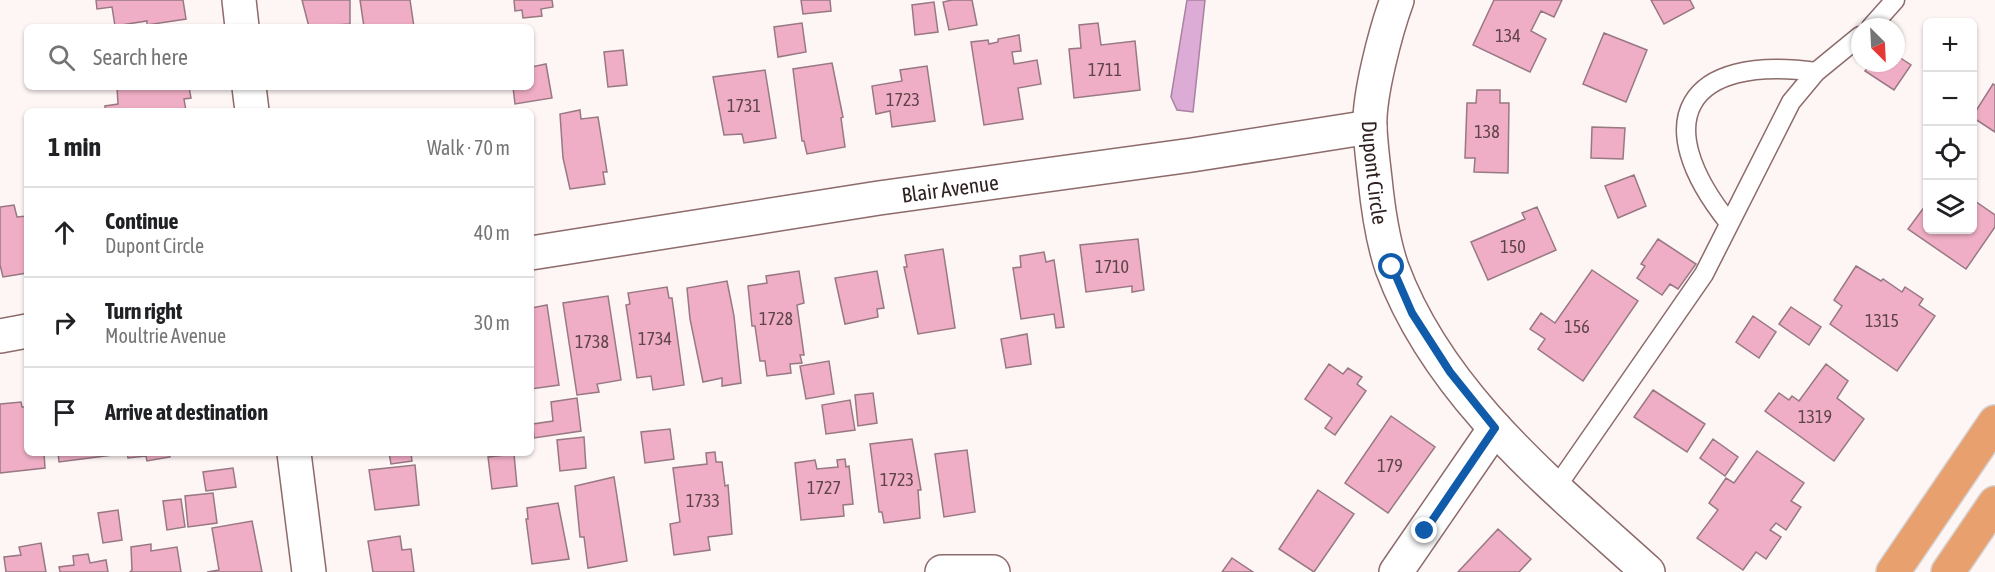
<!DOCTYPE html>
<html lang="en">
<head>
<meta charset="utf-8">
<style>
	:root { --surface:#fff; --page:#f6f6f6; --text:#202124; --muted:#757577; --line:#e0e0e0 }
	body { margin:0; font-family:"Asap Condensed",sans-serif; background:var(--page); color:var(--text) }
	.controls { position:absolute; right:18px; top:18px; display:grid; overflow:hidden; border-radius:9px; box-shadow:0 2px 4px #0004 }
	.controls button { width:54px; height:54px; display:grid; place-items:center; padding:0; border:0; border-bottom:2px solid var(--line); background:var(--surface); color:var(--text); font:30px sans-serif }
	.compass { position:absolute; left:1851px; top:18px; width:54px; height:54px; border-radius:50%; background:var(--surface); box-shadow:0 2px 4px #0004; rotate:156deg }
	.stop { position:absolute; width:18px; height:18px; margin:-14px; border:4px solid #105caa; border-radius:50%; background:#fff }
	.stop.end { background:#105caa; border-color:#fff; box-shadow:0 2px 6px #0008 }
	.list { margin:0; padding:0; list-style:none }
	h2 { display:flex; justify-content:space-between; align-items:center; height:78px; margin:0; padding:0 24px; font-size:26px }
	h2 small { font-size:20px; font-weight:400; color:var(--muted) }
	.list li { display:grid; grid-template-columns:39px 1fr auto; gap:18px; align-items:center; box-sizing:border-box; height:90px; padding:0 24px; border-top:2px solid var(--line) }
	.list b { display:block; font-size:22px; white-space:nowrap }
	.list p { margin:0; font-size:20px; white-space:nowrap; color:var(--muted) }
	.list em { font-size:20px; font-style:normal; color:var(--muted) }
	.icon { flex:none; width:33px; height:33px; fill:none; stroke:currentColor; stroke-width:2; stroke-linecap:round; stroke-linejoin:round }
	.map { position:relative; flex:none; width:1995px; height:572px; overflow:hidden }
	.search { position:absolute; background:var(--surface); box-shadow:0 2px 4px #0004; left:24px; top:24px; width:510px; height:66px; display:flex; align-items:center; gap:15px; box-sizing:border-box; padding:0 21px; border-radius:9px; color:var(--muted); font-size:22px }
	.panel { position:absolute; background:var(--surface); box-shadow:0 2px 4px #0004; left:24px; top:108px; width:510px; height:348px; border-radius:9px }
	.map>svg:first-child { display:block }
</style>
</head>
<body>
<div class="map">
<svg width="1995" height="572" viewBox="0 0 1995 572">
	<rect width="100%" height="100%" fill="#fef5f5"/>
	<!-- water -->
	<path fill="#dcabd6" stroke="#a8829f" stroke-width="1.5" d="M1187,0H1205L1193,112L1177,110L1171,97Z"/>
	<!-- building -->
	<path fill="#efaec5" stroke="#987883" stroke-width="1.5" d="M96,0H183L186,19L147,25V21L115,26L112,7L97,9Z
		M302,0H350V24L309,27Z
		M360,0H410L414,27H364Z
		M514,0H552L553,7L541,9L542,16L523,18L522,10L515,11Z
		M801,0H830L831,11L803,14Z
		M952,0H972L977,25L949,30L943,2Z
		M1494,0H1562L1554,17L1541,11L1531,31L1546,39L1530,72L1473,45Z
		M1651,0H1690L1694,8L1664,24Z
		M934,2L938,32L915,35L912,5Z
		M802,23L806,52L778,57L774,27Z
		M1098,23L1101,45L1135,41L1140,90L1074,98L1069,49L1081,48L1079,25Z
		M1604,33L1647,50L1626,102L1583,84Z
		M1019,35L1021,51L1012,52L1014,64L1037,60L1041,84L1018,88L1023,119L984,125L971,42L988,40L989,44L998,42V39Z
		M623,50L627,85L608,87L604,52Z
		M1896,55L1911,65L1894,90L1865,71L1871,63H1896Z
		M832,63L843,117L841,118L845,147L807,154L804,141H802L793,69Z
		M546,64L552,98L515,104L513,87H531V67Z
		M927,66L935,121L892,127L890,111L876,114L872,86L902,81L900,70Z
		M765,70L776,138L744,143L742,134L724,135L713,77Z
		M1993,84L1995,85V132L1972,117Z
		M117,87H189L191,98L184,99L186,111H105V106L118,104Z
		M1477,90H1500V103H1509L1508,173L1474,172L1475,158H1465L1467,103H1476Z
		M580,110L581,119L598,117L607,172H603L605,184L570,189L563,158L560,114Z
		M1592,127L1625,128L1623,159L1591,158Z
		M1634,175L1646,206L1618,218L1605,186Z
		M1972,199L1995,215V227L1966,269L1908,229L1928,202V230H1972Z
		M14,205L17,217L27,216V273L3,277L0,265V207Z
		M1537,207L1556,250L1488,280L1471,242L1525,219L1522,213Z
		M1138,239L1144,290L1132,292V286L1086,292L1080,245Z
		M1658,239L1696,264L1678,289L1670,284L1662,295L1637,278L1645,266L1641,264Z
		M943,249L955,328L918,334L904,267H907L905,255Z
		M1044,252L1046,262L1054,260L1064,327L1056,328L1054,314L1021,319L1013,268L1021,267L1020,256Z
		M1856,266L1881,281L1883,279L1902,292L1905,287L1923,299L1919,305L1935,316L1897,371L1830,324L1842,306L1834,300Z
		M1592,270L1638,301L1583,381L1538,349L1545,339L1530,329L1541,313L1555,323Z
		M799,271L804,303L797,305L804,355H800L802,363L790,364L791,373L767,376L765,361H760L755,326H752L748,286L767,283L766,276Z
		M877,271L884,308L877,309L878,317L845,324L835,278Z
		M727,281L734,316L741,383L722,386V378L703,382L690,319L687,288Z
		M667,287L669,298H672L684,385L653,390L651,376L637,378L626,305L630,304L628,293Z
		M608,296L621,380L597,384L599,392L577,395L563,303Z
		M547,305L559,385L531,389V308Z
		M1791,307L1821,327L1809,345L1779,324Z
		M1753,316L1776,332L1759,358L1736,342Z
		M1027,334L1031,364L1006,368L1001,339Z
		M829,361L834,394L806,399L800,366Z
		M1329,364L1343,374L1348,368L1362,377L1357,384L1366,391L1335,435L1325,428L1332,418L1305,399Z
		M1826,364L1848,381L1837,398L1864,419L1834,461L1765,411L1779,393L1789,400L1792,396L1799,401Z
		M1653,390L1705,424L1687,452L1634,417Z
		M873,393L877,423L858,426L855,395Z
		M577,398L581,431L534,438L533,424L553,421L551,402Z
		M850,400L855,430L826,434L822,405Z
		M21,402L22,407H27V453H44L45,468L0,473V404Z
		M1391,416L1435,447L1388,513L1345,483Z
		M670,429L674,459L645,463L641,432Z
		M584,437L586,468L560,471L557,440Z
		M912,439L921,490H918L920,518L884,523L882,512H879L870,444Z
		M1713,439L1738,457L1725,476L1700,458Z
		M967,450L975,512L944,517L935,454Z
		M1757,451L1804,483L1791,501L1801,507L1786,530L1776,523L1770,530L1781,537L1766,559L1756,552L1743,570L1697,538L1718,510L1709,503L1726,478L1734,483Z
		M715,452L716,462H722L725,486L728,485L732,534L708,537L710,550L674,555L670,524L680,522L673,468L707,464L706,453Z
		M58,453H120V454L59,462Z
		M127,453H169L170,457L147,461L146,456L128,458Z
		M389,453H411L412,461L391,464Z
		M514,454L517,486L492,489L488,457Z
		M845,459L846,467L849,466L853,504L843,505L844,516L801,520L795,463L815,460L817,469L838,467L837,460Z
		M415,465L419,505L375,510L369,470Z
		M233,468L236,487L206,491L203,472Z
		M614,477L627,561L588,568L584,537H580L575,486Z
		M1318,490L1354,514L1314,572L1279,549Z
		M213,493L217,523L188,527L185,496Z
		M181,499L185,527L167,530L163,501Z
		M558,503L569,559L532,564L526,519H528L527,508Z
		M118,510L122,540L103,543L98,513Z
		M252,521L262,572H207L219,570L212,528Z
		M1498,529L1531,559L1519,572H1458Z
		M400,536L402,550L411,549L414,572H373L368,541Z
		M41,543L46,572H6L4,557L21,555L19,547Z
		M151,544V551L177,547L181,572H130L132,570L131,547Z
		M88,554L90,563L106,560L108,572H60L59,567L74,565L73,556Z
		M1232,558L1253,572H1222Z"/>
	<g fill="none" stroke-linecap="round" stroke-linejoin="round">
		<defs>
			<path id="service" d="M1871,27L1895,0
				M1729,223C1647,121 1686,54 1816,72
				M1555,489L1704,274L1791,102L1816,72L1860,36"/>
			<g id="minor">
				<path d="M239,0L242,27"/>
				<path id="s1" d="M1397,0C1386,30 1368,97 1370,129C1371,146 1373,162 1375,179C1378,209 1382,239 1392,268C1439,395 1551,484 1648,572"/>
				<path d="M249,87L252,111"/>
				<path id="s2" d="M531,253L879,198L1192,155L1370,127"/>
				<path d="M0,336L27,331"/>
				<path d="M294,453L309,572"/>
				<path d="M942,572H993"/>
				<path d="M1396,572L1495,428"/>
			</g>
			<path id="primary" d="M1893,572L1995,422
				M1948,572L1995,503"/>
		</defs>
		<!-- service casing -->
		<use href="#service" stroke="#8d6b6a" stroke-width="21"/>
		<!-- minor casing -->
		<use href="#minor" stroke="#8d6b6a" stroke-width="36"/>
		<!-- primary casing -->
		<use href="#primary" stroke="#d5d3d2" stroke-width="36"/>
		<!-- service -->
		<use href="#service" stroke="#fff" stroke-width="18"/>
		<!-- minor -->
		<use href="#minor" stroke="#fff" stroke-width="33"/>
		<!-- primary -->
		<use href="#primary" stroke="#e9a06f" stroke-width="33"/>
	</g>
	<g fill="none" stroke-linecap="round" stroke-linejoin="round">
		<!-- route -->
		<path stroke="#105caa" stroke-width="8" d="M1392,267L1412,313L1450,372L1495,428L1425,531"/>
	</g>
	<g text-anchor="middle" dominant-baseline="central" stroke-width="6" stroke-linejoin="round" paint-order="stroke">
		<!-- number labels -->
		<g font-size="18" fill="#5f4449">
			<text x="1508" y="35">134</text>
			<text x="1105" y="69">1711</text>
			<text x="903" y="99">1723</text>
			<text x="744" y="105">1731</text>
			<text x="1487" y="131">138</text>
			<text x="1513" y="246">150</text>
			<text x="1112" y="266">1710</text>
			<text x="776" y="318">1728</text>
			<text x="1882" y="320">1315</text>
			<text x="1577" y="326">156</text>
			<text x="655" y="338">1734</text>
			<text x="592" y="341">1738</text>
			<text x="1815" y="416">1319</text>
			<text x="1390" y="465">179</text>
			<text x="897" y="479">1723</text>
			<text x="824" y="487">1727</text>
			<text x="703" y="500">1733</text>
		</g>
		<!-- street labels -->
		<g font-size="21" fill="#2f2120" stroke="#fef5f5">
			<text stroke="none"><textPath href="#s1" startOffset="176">Dupont Circle</textPath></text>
			<text stroke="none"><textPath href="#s2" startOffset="424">Blair Avenue</textPath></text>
		</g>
	</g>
</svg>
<div class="controls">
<button>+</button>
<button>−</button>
<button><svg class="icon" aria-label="locate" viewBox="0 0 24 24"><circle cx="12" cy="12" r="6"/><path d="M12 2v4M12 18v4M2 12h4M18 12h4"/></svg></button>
<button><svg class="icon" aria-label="layers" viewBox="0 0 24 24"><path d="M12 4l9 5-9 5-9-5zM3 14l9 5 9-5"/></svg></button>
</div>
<svg class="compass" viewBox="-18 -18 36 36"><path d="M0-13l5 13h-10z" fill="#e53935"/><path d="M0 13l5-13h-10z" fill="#757577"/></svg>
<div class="stop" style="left:1392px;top:267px"></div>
<div class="stop end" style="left:1425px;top:531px"></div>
<div class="search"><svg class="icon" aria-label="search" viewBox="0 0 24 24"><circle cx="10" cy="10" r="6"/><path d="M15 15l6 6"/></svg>Search here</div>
<section class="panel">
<h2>1 min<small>Walk · 70 m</small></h2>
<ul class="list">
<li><svg class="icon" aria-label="ahead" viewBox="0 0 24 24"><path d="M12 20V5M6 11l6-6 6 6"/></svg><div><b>Continue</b><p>Dupont Circle</p></div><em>40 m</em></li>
<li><svg class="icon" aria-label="right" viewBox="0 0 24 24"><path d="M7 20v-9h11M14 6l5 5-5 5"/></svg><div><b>Turn right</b><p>Moultrie Avenue</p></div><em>30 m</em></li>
<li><svg class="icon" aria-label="arrive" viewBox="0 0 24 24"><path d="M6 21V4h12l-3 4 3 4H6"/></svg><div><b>Arrive at destination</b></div></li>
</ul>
</section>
</div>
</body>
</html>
